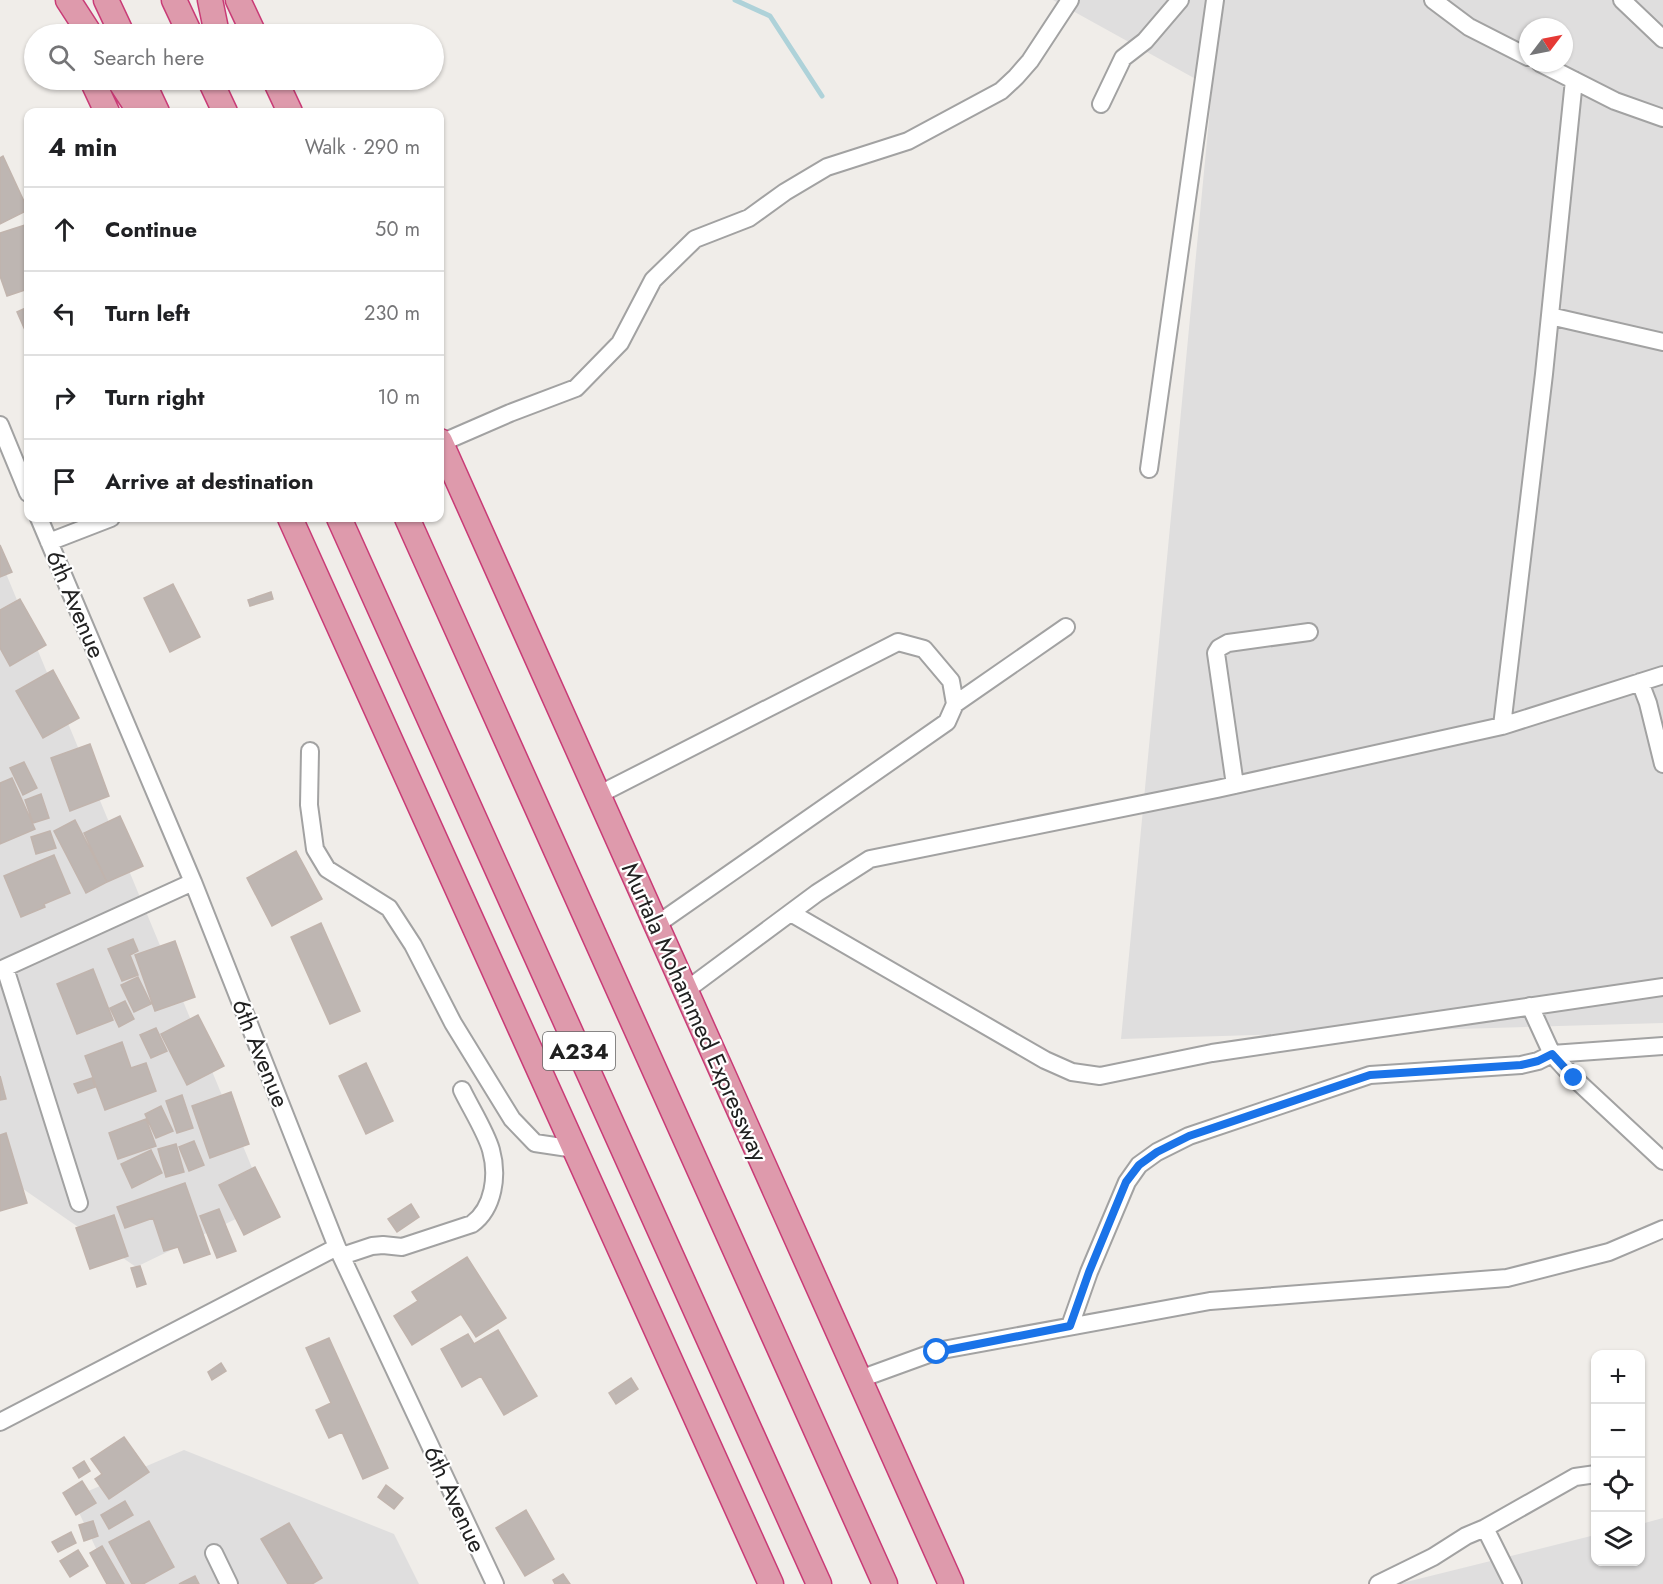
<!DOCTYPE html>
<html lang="en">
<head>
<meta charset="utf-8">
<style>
	:root { --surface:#fff; --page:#f6f6f6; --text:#202124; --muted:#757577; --line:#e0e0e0 }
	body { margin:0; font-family:Jost,sans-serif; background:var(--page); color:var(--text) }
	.controls { position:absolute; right:18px; bottom:18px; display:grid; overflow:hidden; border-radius:12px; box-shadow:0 2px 4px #0004 }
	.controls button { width:54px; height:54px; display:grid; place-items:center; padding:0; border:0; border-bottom:2px solid var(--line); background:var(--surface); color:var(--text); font:30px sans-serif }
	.compass { position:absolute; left:1519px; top:18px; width:54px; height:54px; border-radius:50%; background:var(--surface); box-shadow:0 2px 4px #0004; rotate:58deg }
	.stop { position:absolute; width:18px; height:18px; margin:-14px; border:4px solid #1a73e8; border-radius:50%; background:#fff }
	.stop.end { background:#1a73e8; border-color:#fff; box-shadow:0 2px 6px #0008 }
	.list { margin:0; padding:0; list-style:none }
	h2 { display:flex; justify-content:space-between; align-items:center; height:78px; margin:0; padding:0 24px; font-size:26px }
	h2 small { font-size:20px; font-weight:400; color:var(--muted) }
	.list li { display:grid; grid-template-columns:39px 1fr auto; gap:18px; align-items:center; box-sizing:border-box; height:84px; padding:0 24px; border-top:2px solid var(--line) }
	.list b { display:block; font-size:22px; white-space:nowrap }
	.list em { font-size:20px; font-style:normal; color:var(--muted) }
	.icon { flex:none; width:33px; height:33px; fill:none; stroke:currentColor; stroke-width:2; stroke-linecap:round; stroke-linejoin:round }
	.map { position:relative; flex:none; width:1663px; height:1584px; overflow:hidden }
	.search { position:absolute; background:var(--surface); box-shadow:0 2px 4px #0004; left:24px; top:24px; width:420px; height:66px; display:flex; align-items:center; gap:15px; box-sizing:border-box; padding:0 21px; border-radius:33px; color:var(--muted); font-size:22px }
	.panel { position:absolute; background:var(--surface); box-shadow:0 2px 4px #0004; left:24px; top:108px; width:420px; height:414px; border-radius:12px }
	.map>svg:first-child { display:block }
</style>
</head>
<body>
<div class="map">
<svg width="1663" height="1584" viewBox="0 0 1663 1584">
	<rect width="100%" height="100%" fill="#f0ede9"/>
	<!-- residential -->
	<path fill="#dfdede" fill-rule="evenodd" d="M1053,0H1663V1023L1121,1039L1212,88ZM1528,27H1564V63H1528Z
		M0,559L267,1204L136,1267L0,1173Z
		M184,1450L394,1534L419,1584H113L72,1498Z
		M1663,1518V1584H1398L1595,1535L1596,1562H1640L1641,1524Z"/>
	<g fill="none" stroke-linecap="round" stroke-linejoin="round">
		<!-- stream -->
		<path stroke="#aed2d9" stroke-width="5" d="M735,0L770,16L822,96"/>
	</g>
	<!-- building -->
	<path fill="#beb6b2" stroke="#c1b4ad" stroke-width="1.5" d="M3,156L28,210L0,224V158Z
		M28,224V289L7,296L0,276V233Z
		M28,307V337L17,312Z
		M0,545L12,572L0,577Z
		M173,584L200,637L170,652L144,598Z
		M271,592L273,599L250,606L248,600Z
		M20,599L46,645L10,666L0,648V610Z
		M53,670L79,718L43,738L16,691Z
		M90,744L109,796L70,811L51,758Z
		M24,762L37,788L23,795L10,768Z
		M12,778L35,829L0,844V783Z
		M41,794L49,818L33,823L25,800Z
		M120,816L143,866L107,882L84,833Z
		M75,820L107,882L86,893L54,831Z
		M50,831L56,848L36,854L31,837Z
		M296,851L322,899L272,926L247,878Z
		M54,855L70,893L44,904L45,907L21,917L4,876Z
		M321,923L360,1011L330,1024L291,937Z
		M133,939L138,951L130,955L138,975L122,981L108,949Z
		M175,941L195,997L155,1011L135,955Z
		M93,969L113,1020L77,1034L57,984Z
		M138,977L151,1004L134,1012L121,985Z
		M125,1001L134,1019L119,1027L110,1008Z
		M198,1015L224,1066L187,1085L161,1034Z
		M156,1028L167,1051L151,1058L140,1035Z
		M122,1042L131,1068L146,1063L156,1091L105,1110L85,1056Z
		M366,1063L393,1121L366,1134L339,1076Z
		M0,1076L6,1099L0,1100Z
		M92,1078L95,1087L78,1093L74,1084Z
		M231,1092L249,1144L210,1158L192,1106Z
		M182,1095L193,1128L177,1133L166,1101Z
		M161,1106L173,1131L156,1138L145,1114Z
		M146,1119L156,1146L118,1159L109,1133Z
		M6,1133L27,1203L0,1211V1135Z
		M194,1141L204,1165L189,1171L179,1147Z
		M176,1144L184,1172L166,1177L158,1149Z
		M151,1150L162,1173L132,1188L121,1164Z
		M255,1167L280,1217L244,1235L219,1185Z
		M185,1183L210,1254L184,1263L178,1247L164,1251L153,1218L125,1228L117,1207Z
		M411,1204L419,1217L397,1232L388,1219Z
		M219,1209L236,1251L217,1258L200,1216Z
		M114,1215L128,1256L90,1269L76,1228Z
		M467,1257L506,1318L476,1337L461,1314L412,1345L394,1316L418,1301L412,1292Z
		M140,1266L146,1284L137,1287L131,1268Z
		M498,1330L537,1396L504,1415L481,1376L462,1387L441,1349L468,1334L474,1344Z
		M329,1338L388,1468L363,1479L342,1432L329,1438L316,1410L331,1403L306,1348Z
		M221,1363L226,1371L212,1380L208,1372Z
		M631,1378L638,1389L616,1404L609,1393Z
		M124,1437L149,1472L109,1499L95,1479L102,1474L91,1459Z
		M84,1461L90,1471L79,1478L73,1468Z
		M82,1481L96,1503L76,1515L63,1493Z
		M386,1485L403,1498L394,1509L378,1497Z
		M125,1501L133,1515L109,1529L101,1515Z
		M526,1510L554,1559L525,1576L496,1528Z
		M93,1521L98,1536L84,1541L79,1525Z
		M149,1521L174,1567L143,1584H132L109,1542Z
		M289,1523L322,1578L312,1584H288L261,1539Z
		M71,1532L76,1543L58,1552L52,1542Z
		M102,1546L124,1584H107L90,1553Z
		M78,1550L88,1566L70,1577L60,1561Z
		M563,1574L570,1584H555L553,1580Z
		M195,1576L199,1584H179Z"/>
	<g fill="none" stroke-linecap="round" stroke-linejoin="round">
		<defs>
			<path id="minor" d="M1433,0L1469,27L1528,57
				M1622,0L1663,39
				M1540,63L1615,101L1663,118
				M1101,104L1123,58L1145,41L1180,0
				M1550,316L1663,342
				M0,425L28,493
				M441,443L510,413L576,388L620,343L653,280L695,239L749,218L785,192L827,167L908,141L1001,91L1016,77L1030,61L1070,0
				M1149,469L1215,0
				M39,518L193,882L337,1247L495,1584
				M49,542L111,518
				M1640,682L1648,703L1663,764
				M955,704L1066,627
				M1502,726L1544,374L1574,80
				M310,751L309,805L315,849L327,869L389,908L413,945L453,1023L512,1119L535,1143L575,1149
				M1235,785L1216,653L1219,648L1228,643L1309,632
				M598,795L898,642L924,649L951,681L955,704L947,722L656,925
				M791,913L1045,1060L1072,1072L1100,1076L1212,1053L1663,987
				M5,968L79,1203
				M0,970L193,882
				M685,991L817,893L870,859L1217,789L1502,726L1663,675
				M1530,1006L1552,1054L1574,1078L1663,1161
				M342,1256L372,1246L383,1245L402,1247L472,1224C494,1208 498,1175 491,1150C486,1132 470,1107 462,1090
				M1070,1326L1089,1272L1127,1182L1139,1165L1157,1152L1189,1136L1370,1075L1521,1065L1538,1061L1552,1054L1663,1046
				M860,1379L937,1351L1210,1301L1507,1278L1609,1252L1663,1229
				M0,1422L337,1247
				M1485,1528L1513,1584
				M214,1553L229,1584
				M1378,1584L1433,1557L1466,1536L1485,1528L1575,1477L1596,1474"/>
			<path id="highway" d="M68,0L90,34
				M106,0L122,34
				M174,0L190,34
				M210,0L217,34
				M238,0L254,34
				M92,80L107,112
				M119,80L140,112
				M142,80L157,112
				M210,80L225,112
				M275,80L290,112
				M440,441L951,1584
				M290,518L771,1584
				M339,518L819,1584
				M407,518L885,1584"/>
		</defs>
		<!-- minor casing -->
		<use href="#minor" stroke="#a2a2a2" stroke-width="20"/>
		<!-- highway casing -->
		<use href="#highway" stroke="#c93b76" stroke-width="27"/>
		<!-- minor -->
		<use href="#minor" stroke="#fff" stroke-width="16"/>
		<!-- highway -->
		<use href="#highway" stroke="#de9aac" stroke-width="24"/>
	</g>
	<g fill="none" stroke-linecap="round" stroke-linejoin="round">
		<!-- route -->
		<path stroke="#1a73e8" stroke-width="8" d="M937,1352L1070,1326L1089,1272L1126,1182L1139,1165L1157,1152L1189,1136L1370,1075L1521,1065L1538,1061L1552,1054L1574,1078"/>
	</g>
	<g text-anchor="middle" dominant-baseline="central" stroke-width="4.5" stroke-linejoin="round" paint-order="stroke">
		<!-- shield labels -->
		<rect fill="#fff" stroke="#646464" stroke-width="1.5" x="543" y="1032" width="72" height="38" rx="4.5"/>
		<g font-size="22" font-weight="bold" fill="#212121">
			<text x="579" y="1051">A234</text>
		</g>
		<!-- street labels -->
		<g font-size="24" fill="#212121" stroke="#fff">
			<text transform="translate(76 604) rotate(67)">6th Avenue</text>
			<text transform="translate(695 1012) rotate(66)">Murtala Mohammed Expressway</text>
			<text transform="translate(261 1053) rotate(68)">6th Avenue</text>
			<text transform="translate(455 1499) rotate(65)">6th Avenue</text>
		</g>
	</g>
</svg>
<div class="controls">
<button>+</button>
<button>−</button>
<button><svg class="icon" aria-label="locate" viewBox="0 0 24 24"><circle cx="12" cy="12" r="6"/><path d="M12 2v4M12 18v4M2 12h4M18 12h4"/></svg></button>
<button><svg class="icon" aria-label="layers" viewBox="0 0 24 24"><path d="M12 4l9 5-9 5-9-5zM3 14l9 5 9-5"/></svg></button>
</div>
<svg class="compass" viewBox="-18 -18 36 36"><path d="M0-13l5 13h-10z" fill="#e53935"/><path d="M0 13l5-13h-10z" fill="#757577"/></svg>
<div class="stop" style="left:937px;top:1352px"></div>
<div class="stop end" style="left:1574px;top:1078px"></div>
<div class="search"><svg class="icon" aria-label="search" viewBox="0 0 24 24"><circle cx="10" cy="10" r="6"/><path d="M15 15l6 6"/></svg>Search here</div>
<section class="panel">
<h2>4 min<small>Walk · 290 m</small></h2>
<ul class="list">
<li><svg class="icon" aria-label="ahead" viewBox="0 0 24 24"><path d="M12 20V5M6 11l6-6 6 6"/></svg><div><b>Continue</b></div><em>50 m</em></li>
<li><svg class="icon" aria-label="left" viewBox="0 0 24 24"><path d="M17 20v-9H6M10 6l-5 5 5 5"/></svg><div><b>Turn left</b></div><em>230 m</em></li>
<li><svg class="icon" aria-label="right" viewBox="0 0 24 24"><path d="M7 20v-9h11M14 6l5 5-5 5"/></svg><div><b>Turn right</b></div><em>10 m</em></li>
<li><svg class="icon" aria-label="arrive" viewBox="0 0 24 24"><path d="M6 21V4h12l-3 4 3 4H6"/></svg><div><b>Arrive at destination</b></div></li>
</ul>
</section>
</div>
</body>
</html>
